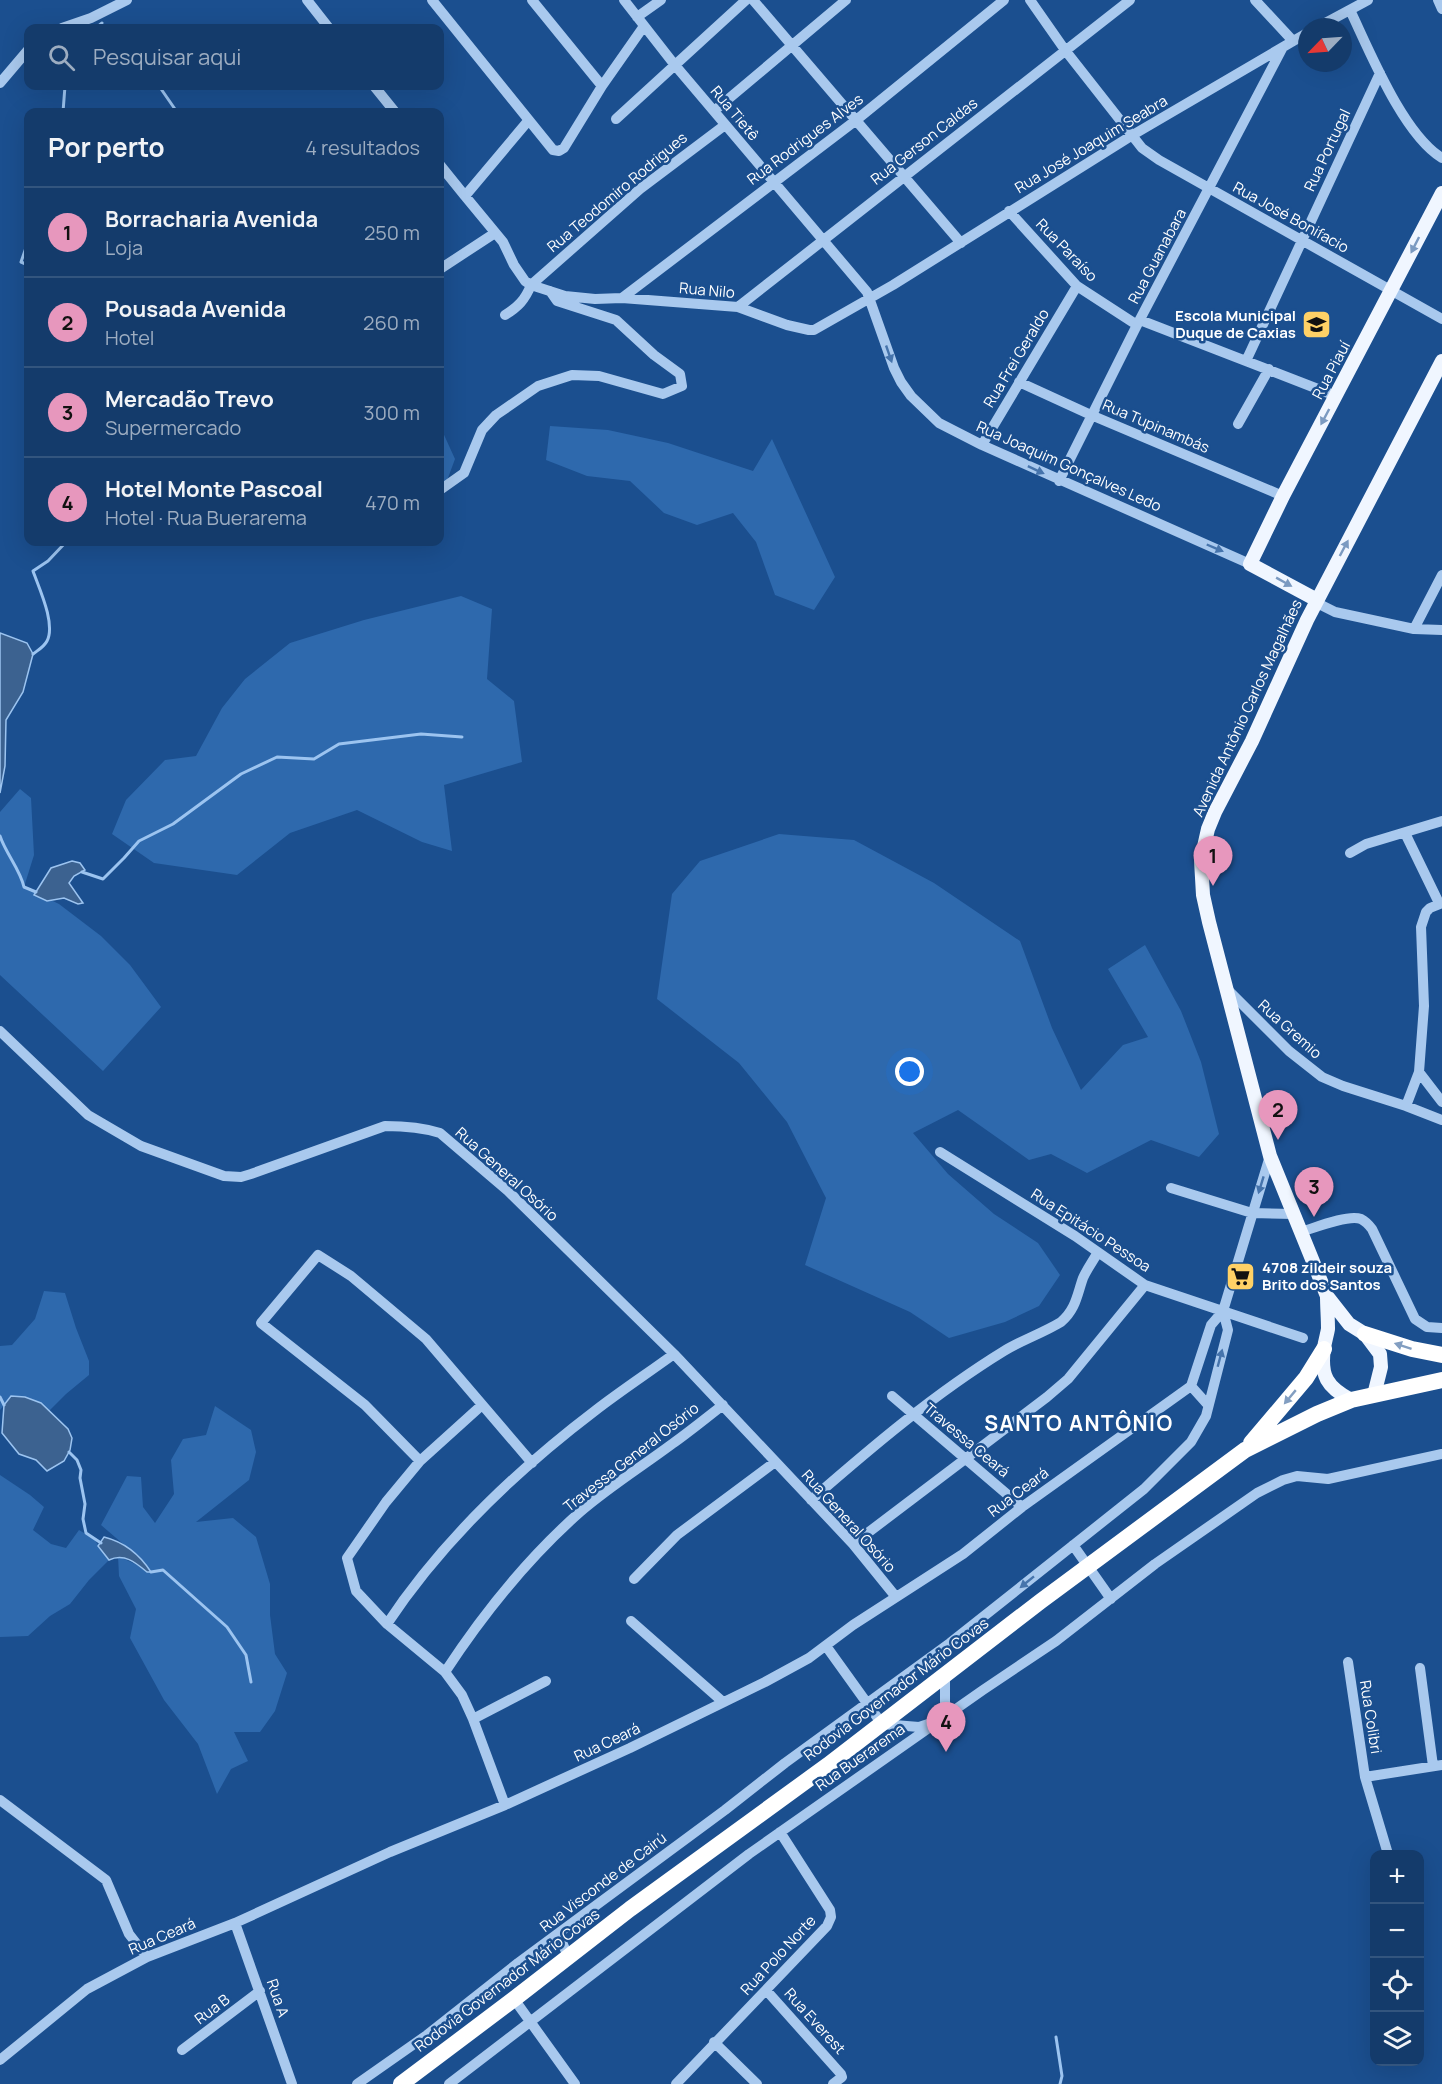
<!DOCTYPE html>
<html lang="pt">
<head>
<meta charset="utf-8">
<style>
	:root { --surface:#143b6b; --page:#214673; --text:#f1f3f6; --muted:#9dadc1; --line:#33557e; --accent:#e797bd }
	body { margin:0; font-family:Manrope,sans-serif; background:var(--page); color:var(--text) }
	.controls { position:absolute; right:18px; bottom:18px; display:grid; overflow:hidden; border-radius:12px; box-shadow:0 6px 24px #0002 }
	.controls button { width:54px; height:54px; display:grid; place-items:center; padding:0; border:0; border-bottom:2px solid var(--line); background:var(--surface); color:var(--text); font:30px sans-serif }
	.compass { position:absolute; left:1298px; top:18px; width:54px; height:54px; border-radius:50%; background:var(--surface); box-shadow:0 6px 24px #0002; rotate:245deg }
	.you { position:absolute; left:910px; top:1072px; width:21px; height:21px; margin:-15px; border:4px solid #fff; border-radius:50%; background:#1a73e8; box-shadow:0 0 0 9px #1a73e833 }
	.badge { display:grid; place-items:center; width:39px; height:39px; border-radius:50%; background:var(--accent); color:#111; font-size:20px; font-weight:700 }
	.pin { position:absolute; translate:-50% -50px; filter:drop-shadow(0 2px 3px #0008) }
	.pin::after { content:''; position:absolute; top:32px; width:21px; height:18px; background:inherit; clip-path:polygon(0 0,100% 0,50% 100%) }
	.list { margin:0; padding:0; list-style:none }
	h2 { display:flex; justify-content:space-between; align-items:center; height:78px; margin:0; padding:0 24px; font-size:26px }
	h2 small { font-size:20px; font-weight:400; color:var(--muted) }
	.list li { display:grid; grid-template-columns:39px 1fr auto; gap:18px; align-items:center; box-sizing:border-box; height:90px; padding:0 24px; border-top:2px solid var(--line) }
	.list b { display:block; font-size:22px; white-space:nowrap }
	.list p { margin:0; font-size:20px; white-space:nowrap; color:var(--muted) }
	.list em { font-size:20px; font-style:normal; color:var(--muted) }
	.icon { flex:none; width:33px; height:33px; fill:none; stroke:currentColor; stroke-width:2; stroke-linecap:round; stroke-linejoin:round }
	.map { position:relative; flex:none; width:1442px; height:2084px; overflow:hidden }
	.search { position:absolute; background:var(--surface); box-shadow:0 6px 24px #0002; left:24px; top:24px; width:420px; height:66px; display:flex; align-items:center; gap:15px; box-sizing:border-box; padding:0 21px; border-radius:12px; color:var(--muted); font-size:22px }
	.panel { position:absolute; background:var(--surface); box-shadow:0 6px 24px #0002; left:24px; top:108px; width:420px; height:438px; border-radius:12px }
	.map>svg:first-child { display:block }
</style>
</head>
<body>
<div class="map">
<svg width="1442" height="2084" viewBox="0 0 1442 2084">
	<rect width="100%" height="100%" fill="#1b4f8f"/>
	<!-- green -->
	<path fill="#2e69ad" d="M440,426L455,459L445,486L440,490Z
		M550,426L608,430L668,443L753,471L772,439L835,577L814,610L775,595L756,542L733,513L697,525L664,513L630,481L587,476L546,460Z
		M461,596L492,609L487,679L514,701L522,762L444,785L452,851L422,842L357,810L290,833L237,875L154,863L112,834L126,800L165,760L196,756L222,708L245,679L290,643L364,620Z
		M20,789L31,798L34,855L24,887L59,904L101,936L130,965L161,1007L103,1071L0,975V812Z
		M779,834L854,840L934,883L1020,941L1052,1028L1081,1090L1123,1045L1148,1037L1108,969L1145,945L1181,1011L1201,1062L1219,1134L1199,1157L1151,1140L1087,1173L1051,1154L1029,1160L958,1110L913,1133L948,1174L994,1214L1038,1243L1060,1275L1039,1306L1005,1322L949,1338L910,1312L805,1265L826,1198L787,1122L739,1063L657,999L672,894L700,861Z
		M44,1291L65,1293L76,1328L89,1361V1375L66,1394L49,1411C36,1402 28,1397 12,1396L0,1410V1346L12,1345L35,1319Z
		M215,1406L251,1430L256,1452L249,1480L196,1522L233,1518L256,1537L270,1584V1615L275,1654L287,1673L275,1711L260,1732H234L248,1761L231,1769L217,1794L198,1744L164,1700L130,1638L136,1609L119,1576L118,1556L150,1571L144,1562L101,1525L127,1476L141,1477L143,1507L155,1523L174,1494L171,1460L183,1439L206,1435Z
		M0,1475L30,1495L44,1507L33,1530L51,1544L66,1548L79,1530L94,1539L109,1560L89,1580L70,1604L50,1616L28,1636L0,1637Z"/>
	<!-- water -->
	<path fill="#3c6290" stroke="#9cc4f0" stroke-width="1.5" d="M0,633L27,643L33,654L23,692L6,720L5,766L0,793Z
		M72,861L80,863L85,870L74,876L69,883L83,903L78,904L64,898L47,901L34,895L51,868Z
		M11,1396L25,1397L41,1403L68,1429L72,1438L70,1450L64,1461L47,1471L36,1460L19,1454L2,1433L4,1405Z
		M104,1537C124,1542 140,1555 151,1572H147C135,1562 124,1553 109,1560L98,1546Z"/>
	<g fill="none" stroke-linecap="round" stroke-linejoin="round">
		<!-- stream -->
		<path stroke="#9cc4f0" stroke-width="3" d="M96,28L102,23
			M159,86L177,112
			M63,112L65,86
			M28,242L21,262L28,265
			M33,654C38,650 44,647 47,641C56,624 39,588 33,571L48,561L66,542
			M0,836C6,854 20,869 24,887L36,892
			M82,872L103,879L124,858L139,841L173,824L241,774L277,757L314,759L339,744L421,734L462,737
			M0,1397L4,1405
			M69,1452L77,1460L81,1470L80,1478L85,1504L83,1519L86,1533L101,1543
			M151,1572L163,1570L227,1627L246,1655L251,1682
			M1056,2037L1062,2076L1060,2084"/>
		<!-- minor -->
		<path stroke="#a9c9ee" stroke-width="10" d="M307,0L329,28
			M432,0L553,150L559,151L564,148L602,86L644,26
			M532,0L602,86
			M624,0L674,64L867,292L894,368L901,382L911,396L939,423L982,445L1250,564
			M753,0L961,243
			M1030,0L1065,50L1142,148L1159,160L1442,319
			M1255,0L1293,41
			M1438,0L1442,9
			M1350,10C1370,52 1403,134 1442,158
			M637,17L661,0
			M1318,27L1368,0
			M62,28L91,18L127,0
			M0,83L28,50
			M374,86L395,112
			M714,111L846,0
			M616,119L746,0
			M440,165L465,196L528,121
			M465,196L503,242L514,265L525,281L531,285L565,296L595,299L622,298L738,307L787,325L809,330H814L893,285L1131,136L1307,33
			M1009,211L1077,286L1137,325
			M440,269L495,233
			M622,298L855,121L1004,0
			M738,307L1130,0
			M505,315C518,307 525,300 531,285L640,189L725,125
			M1140,320L1336,396
			M1246,361L1380,73
			M1019,382L1091,415L1283,496
			M1238,424L1269,369
			M982,445L1077,286
			M1059,481L1137,325L1283,47
			M440,490L464,473L482,430L496,415L538,386L572,375L599,376L663,394L682,386L680,374L654,355L616,320L557,301L550,291
			M1317,600L1321,605L1335,612L1414,629L1442,630
			M1414,629L1442,575
			M1405,833L1439,903
			M1350,853L1366,844L1442,821
			M1442,903L1430,908L1426,912L1421,927L1424,1006L1419,1072L1442,1102
			M1227,989L1289,1051L1322,1077L1343,1086L1406,1106L1442,1120
			M0,1031L88,1115L141,1146L224,1176L241,1177L251,1174L385,1126C404,1126 421,1127 440,1133L508,1191L674,1354L853,1544L896,1597
			M1406,1106L1419,1072
			M940,1152L1075,1236L1145,1285L1303,1338
			M1171,1188L1252,1213L1293,1214
			M1301,1232C1314,1228 1348,1214 1361,1219C1365,1221 1369,1225 1372,1229L1415,1319L1427,1327L1442,1328
			M1191,1386L1211,1325L1223,1311L1270,1156
			M1191,1386L1208,1405
			M892,1396L1022,1507
			M482,1405L420,1461L386,1502L347,1558L356,1591L387,1624L445,1672L462,1695L473,1719L505,1805
			M420,1461L365,1405L261,1323L318,1255L351,1276L426,1339L532,1463
			M811,1500C872,1447 934,1394 1004,1351C1022,1340 1043,1333 1061,1322C1076,1309 1077,1295 1083,1278C1087,1269 1093,1261 1098,1252
			M853,1544L1047,1397L1068,1379L1145,1285
			M1073,1545L1111,1599
			M634,1579L677,1535L775,1462
			M631,1621L723,1702
			M387,1624C442,1541 517,1470 596,1410C622,1390 648,1373 674,1354
			M826,1646L882,1724L919,1727L940,1720L945,1711V1675
			M1348,1662L1365,1777L1388,1854
			M1420,1668L1433,1766
			M445,1672C483,1614 528,1558 580,1512C609,1487 641,1467 672,1444C689,1432 706,1418 723,1405
			M473,1719L546,1681
			M1365,1777L1442,1765
			M0,1800L106,1880L129,1934L147,1957
			M235,1923L292,2084
			M559,1934L568,1957
			M766,1990L841,2074L842,2077L833,2084
			M514,1999L575,2084
			M714,2042L757,2084
			M182,2050L260,1991
			M0,2060L87,1989L147,1957L235,1923L390,1852L505,1805L630,1748L765,1682L809,1658L853,1625L963,1554L1022,1507L1191,1386
			M357,2084L427,2035L518,1963L725,1810L785,1763L950,1643L1144,1489L1191,1442L1206,1416L1228,1330L1223,1311
			M449,2084L749,1854L983,1690L1056,1641L1155,1564L1257,1493L1283,1480L1297,1476L1328,1479L1442,1454
			M676,2084L827,1926L831,1917L830,1910L780,1832"/>
		<!-- major -->
		<path stroke="#f0f6ff" stroke-width="14" d="M1317,600L1250,564L1283,496L1442,193
			M1327,1296C1327,1307 1328,1318 1328,1329C1327,1335 1325,1341 1324,1348C1320,1376 1327,1387 1351,1400
			M1374,1395L1381,1367L1380,1354L1365,1334L1349,1324L1327,1296L1270,1156L1209,922L1203,895L1201,860L1208,829L1215,812L1252,741L1307,620L1442,361"/>
		<!-- highway -->
		<path stroke="#fff" stroke-width="16" d="M1365,1334L1412,1349L1442,1355
			M1251,1443L1306,1378L1324,1349
			M401,2084L514,1999L630,1909L828,1765L1041,1601L1245,1450L1317,1414L1351,1400L1442,1380"/>
	</g>
	<!-- one-way arrows -->
	<defs><path id="oneway-solid" d="M-6-.8H1V-3.2L6.5 0L1 3.2V.8H-6Z" transform="scale(1.5)"/></defs>
	<g fill="#7b9ac1">
		<use href="#oneway-solid" transform="translate(1415 245) rotate(117)"/>
		<use href="#oneway-solid" transform="translate(1325 417) rotate(118)"/>
		<use href="#oneway-solid" transform="translate(1344 548) rotate(-62)"/>
		<use href="#oneway-solid" transform="translate(1284 582) rotate(29)"/>
	</g>
	<g fill="#4674ac">
		<use href="#oneway-solid" transform="translate(889 354) rotate(71)"/>
		<use href="#oneway-solid" transform="translate(1036 470) rotate(25)"/>
		<use href="#oneway-solid" transform="translate(1215 548) rotate(23)"/>
		<use href="#oneway-solid" transform="translate(1261 1185) rotate(107)"/>
		<use href="#oneway-solid" transform="translate(1220 1358) rotate(-75)"/>
		<use href="#oneway-solid" transform="translate(1027 1582) rotate(141)"/>
	</g>
	<g fill="#829ec1">
		<use href="#oneway-solid" transform="translate(1403 1346) rotate(-162)"/>
		<use href="#oneway-solid" transform="translate(1290 1397) rotate(130)"/>
	</g>
	<!-- icons -->
	<defs>
		<symbol id="school-square" viewBox="-11 -11 22 22"><rect x="-9" y="-9" width="18" height="18" rx="4" fill="#ffd166" stroke="#1b4f8f"/><path d="M0-5L7-2L0 1L-7-2ZM-4 1L0 2.5L4 1V4Q0 6-4 4Z" fill="#111"/></symbol>
		<symbol id="supermarket-square" viewBox="-11 -11 22 22"><rect x="-9" y="-9" width="18" height="18" rx="4" fill="#ffd166" stroke="#1b4f8f"/><path d="M-6-5.5h2.5l.6 2H6L4.5 2H-2.5L-4.4-4H-6ZM-1.5 3.2a1.3 1.3 0 1 0 .1 0ZM3 3.2a1.3 1.3 0 1 0 .1 0Z" fill="#111"/></symbol>
	</defs>
	<g fill-rule="evenodd">
		<use href="#school-square" x="1300" y="308" width="33" height="33"/>
		<use href="#supermarket-square" x="1224" y="1260" width="33" height="33"/>
	</g>
	<g text-anchor="middle" dominant-baseline="central" stroke-width="5" stroke-linejoin="round" paint-order="stroke">
		<!-- street labels -->
		<g font-size="15" fill="#fff" stroke="#1b4f8f">
			<text transform="translate(735 113) rotate(50)">Rua Tietê</text>
			<text transform="translate(805 139) rotate(-37)">Rua Rodrigues Alves</text>
			<text transform="translate(924 141) rotate(-38)">Rua Gerson Caldas</text>
			<text transform="translate(1091 144) rotate(-31)">Rua José Joaquim Seabra</text>
			<text transform="translate(1327 150) rotate(-65)">Rua Portugal</text>
			<text transform="translate(617 192) rotate(-40)">Rua Teodomiro Rodrigues</text>
			<text transform="translate(1291 217) rotate(29)">Rua José Bonifacio</text>
			<text transform="translate(1067 250) rotate(46)">Rua Paraíso</text>
			<text transform="translate(1157 256) rotate(-62)">Rua Guanabara</text>
			<text transform="translate(707 290) rotate(5)">Rua Nilo</text>
			<text transform="translate(1016 358) rotate(-59)">Rua Frei Geraldo</text>
			<text transform="translate(1331 370) rotate(-62)">Rua Piauí</text>
			<text transform="translate(1156 426) rotate(23)">Rua Tupinambás</text>
			<text transform="translate(1069 466) rotate(24)">Rua Joaquim Gonçalves Ledo</text>
			<text transform="translate(1247 708) rotate(-65)">Avenida Antônio Carlos Magalhães</text>
			<text transform="translate(1290 1029) rotate(42)">Rua Gremio</text>
			<text transform="translate(507 1174) rotate(42)">Rua General Osório</text>
			<text transform="translate(1091 1230) rotate(33)">Rua Epitácio Pessoa</text>
			<text transform="translate(967 1440) rotate(40)">Travessa Ceará</text>
			<text transform="translate(631 1457) rotate(-38)">Travessa General Osório</text>
			<text transform="translate(1018 1492) rotate(-37)">Rua Ceará</text>
			<text transform="translate(849 1521) rotate(48)">Rua General Osório</text>
			<text transform="translate(896 1689) rotate(-37)">Rodovia Governador Mário Covas</text>
			<text transform="translate(1371 1717) rotate(81)">Rua Colibri</text>
			<text transform="translate(607 1742) rotate(-25)">Rua Ceará</text>
			<text transform="translate(860 1757) rotate(-35)">Rua Buerarema</text>
			<text transform="translate(603 1882) rotate(-37)">Rua Visconde de Cairú</text>
			<text transform="translate(162 1936) rotate(-23)">Rua Ceará</text>
			<text transform="translate(778 1955) rotate(-47)">Rua Polo Norte</text>
			<text transform="translate(507 1980) rotate(-37)">Rodovia Governador Mário Covas</text>
			<text transform="translate(278 1998) rotate(71)">Rua A</text>
			<text transform="translate(212 2009) rotate(-37)">Rua B</text>
			<text transform="translate(815 2021) rotate(48)">Rua Everest</text>
		</g>
		<!-- poi labels -->
		<g font-size="15" font-weight="bold" fill="#fff" stroke="#1b4f8f" text-anchor="end">
			<text x="1296" y="315">Escola Municipal<tspan x="1296" dy="17">Duque de Caxias</tspan></text>
			<text x="1262" y="1267" text-anchor="start">4708 zildeir souza<tspan x="1262" dy="17">Brito dos Santos</tspan></text>
		</g>
		<!-- district labels -->
		<g font-size="21" font-weight="bold" letter-spacing="1.5" fill="#fff" stroke="#1b4f8f">
			<text x="1079" y="1423">SANTO ANTÔNIO</text>
		</g>
	</g>
</svg>
<div class="controls">
<button>+</button>
<button>−</button>
<button><svg class="icon" aria-label="locate" viewBox="0 0 24 24"><circle cx="12" cy="12" r="6"/><path d="M12 2v4M12 18v4M2 12h4M18 12h4"/></svg></button>
<button><svg class="icon" aria-label="layers" viewBox="0 0 24 24"><path d="M12 4l9 5-9 5-9-5zM3 14l9 5 9-5"/></svg></button>
</div>
<svg class="compass" viewBox="-18 -18 36 36"><path d="M0-13l5 13h-10z" fill="#e53935"/><path d="M0 13l5-13h-10z" fill="#9dadc1"/></svg>
<div class="you"></div>
<div class="pin badge" style="left:1213px;top:886px">1</div>
<div class="pin badge" style="left:1278px;top:1140px">2</div>
<div class="pin badge" style="left:1314px;top:1217px">3</div>
<div class="pin badge" style="left:946px;top:1752px">4</div>
<div class="search"><svg class="icon" aria-label="search" viewBox="0 0 24 24"><circle cx="10" cy="10" r="6"/><path d="M15 15l6 6"/></svg>Pesquisar aqui</div>
<section class="panel">
<h2>Por perto<small>4 resultados</small></h2>
<ul class="list">
<li><span class="badge">1</span><div><b>Borracharia Avenida</b><p>Loja</p></div><em>250 m</em></li>
<li><span class="badge">2</span><div><b>Pousada Avenida</b><p>Hotel</p></div><em>260 m</em></li>
<li><span class="badge">3</span><div><b>Mercadão Trevo</b><p>Supermercado</p></div><em>300 m</em></li>
<li><span class="badge">4</span><div><b>Hotel Monte Pascoal</b><p>Hotel · Rua Buerarema</p></div><em>470 m</em></li>
</ul>
</section>
</div>
</body>
</html>
